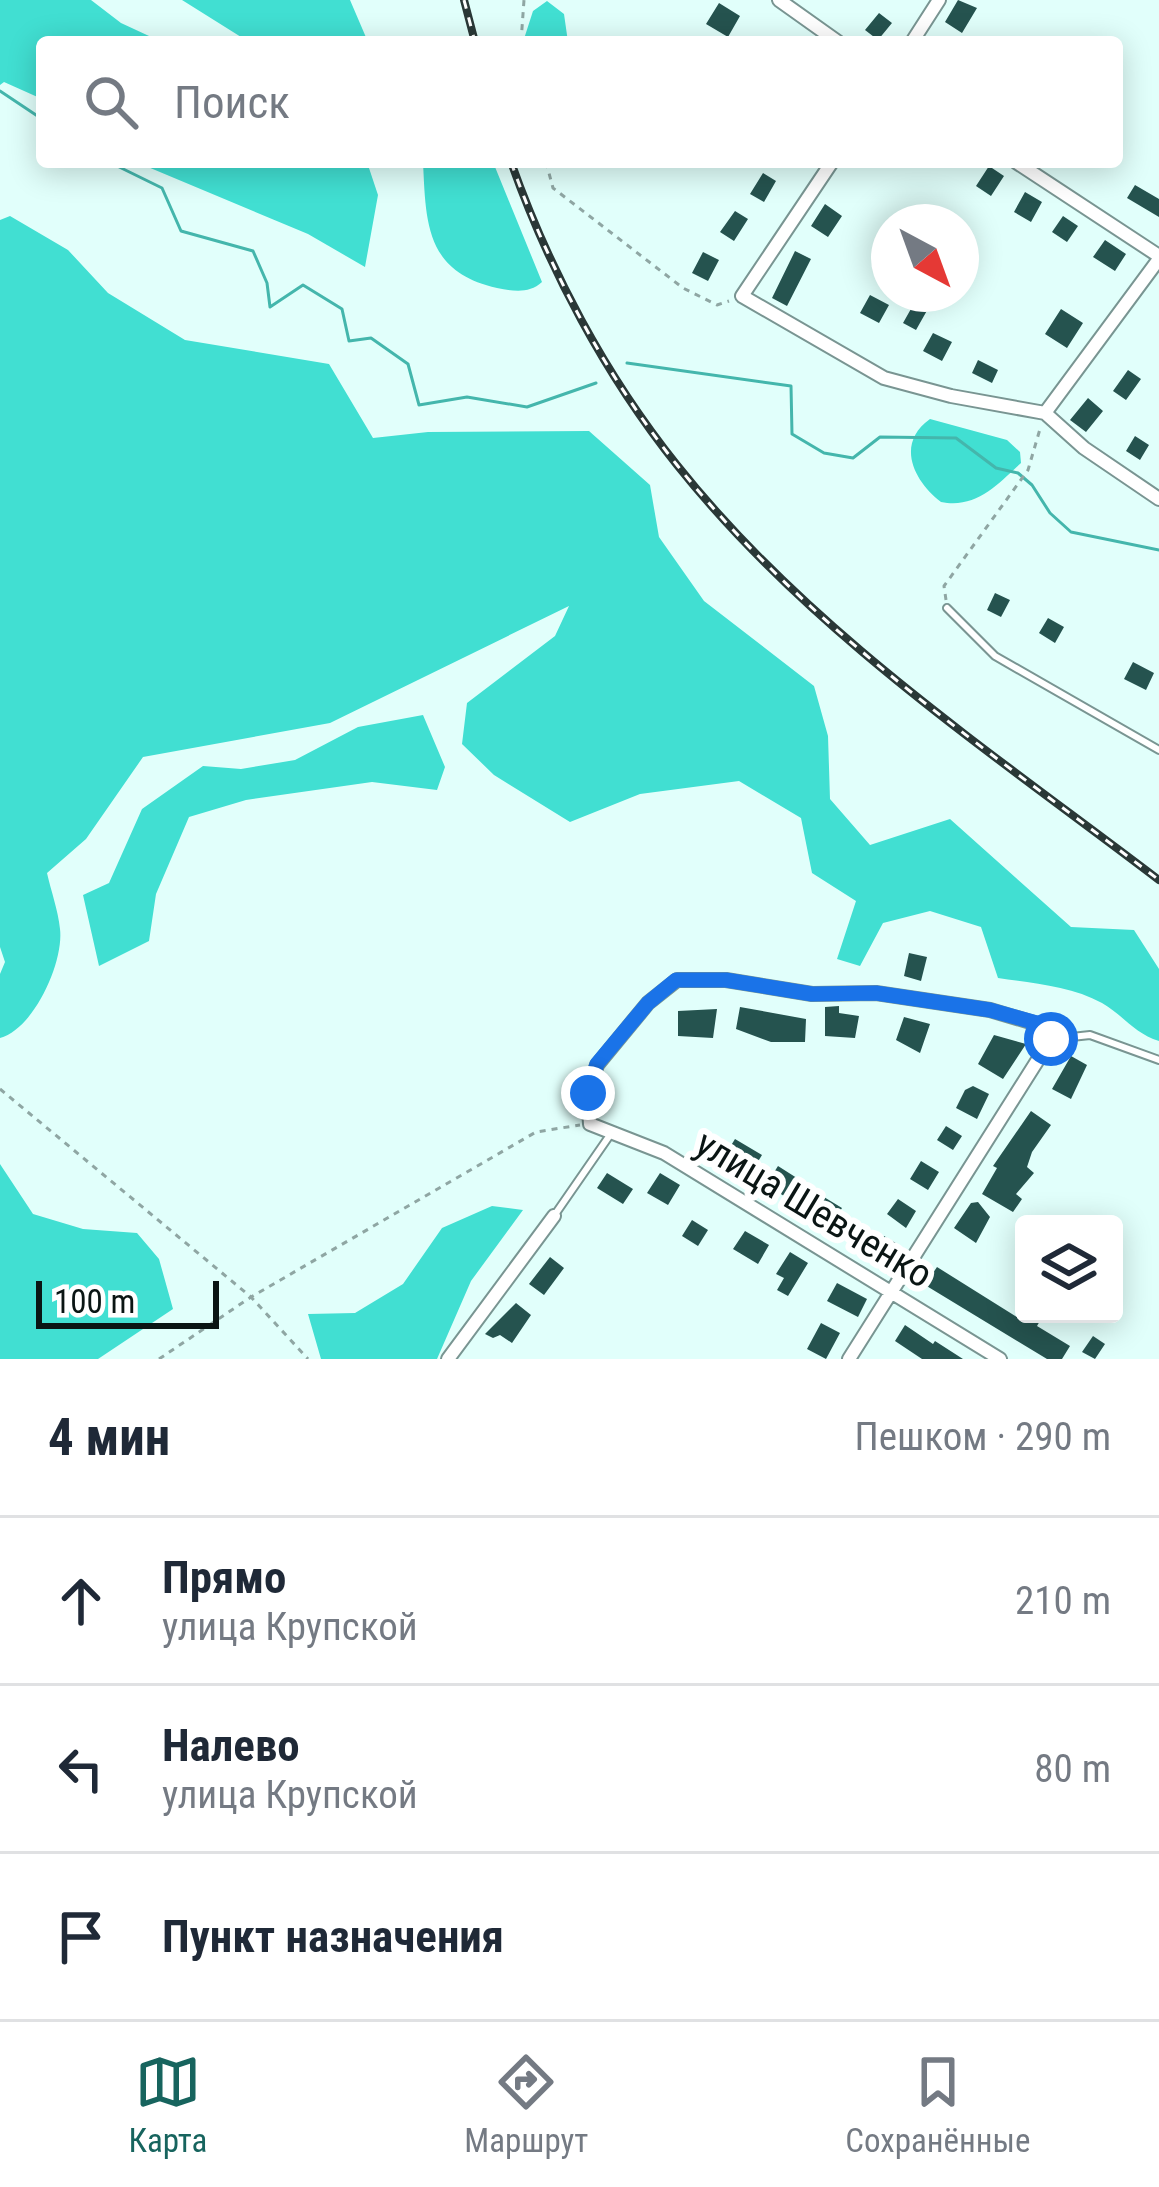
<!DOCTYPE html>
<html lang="ru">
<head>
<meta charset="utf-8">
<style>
	:root { --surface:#fff; --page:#f6f6f7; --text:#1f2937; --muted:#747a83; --line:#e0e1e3; --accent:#17645e }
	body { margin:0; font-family:"Roboto Condensed",sans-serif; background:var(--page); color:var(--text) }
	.controls { position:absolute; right:36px; bottom:36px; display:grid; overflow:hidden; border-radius:12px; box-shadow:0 6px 30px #0003 }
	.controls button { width:108px; height:108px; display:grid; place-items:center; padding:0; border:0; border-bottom:3px solid var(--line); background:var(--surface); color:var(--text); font:60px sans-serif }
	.compass { position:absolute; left:871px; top:204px; width:108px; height:108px; border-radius:50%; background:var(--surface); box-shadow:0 6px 30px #0003; rotate:139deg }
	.scale { position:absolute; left:36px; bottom:30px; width:183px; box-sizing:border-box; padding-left:12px; border:6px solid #0a1514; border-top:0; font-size:33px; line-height:42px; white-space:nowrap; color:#0a1514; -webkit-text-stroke:9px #fff; paint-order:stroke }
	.stop { position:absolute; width:36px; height:36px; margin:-27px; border:9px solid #1a73e8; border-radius:50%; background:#fff }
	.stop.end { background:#1a73e8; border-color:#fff; box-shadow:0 3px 12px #0008 }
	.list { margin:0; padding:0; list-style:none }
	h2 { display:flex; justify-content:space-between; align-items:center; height:156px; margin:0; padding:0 48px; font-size:51px }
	h2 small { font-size:39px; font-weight:400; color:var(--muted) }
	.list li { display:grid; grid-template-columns:78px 1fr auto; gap:36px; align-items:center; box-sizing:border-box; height:168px; padding:0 48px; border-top:3px solid var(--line) }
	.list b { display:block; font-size:45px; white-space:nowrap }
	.list p { margin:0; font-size:39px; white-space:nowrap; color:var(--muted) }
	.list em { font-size:39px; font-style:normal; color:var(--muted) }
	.icon { flex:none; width:66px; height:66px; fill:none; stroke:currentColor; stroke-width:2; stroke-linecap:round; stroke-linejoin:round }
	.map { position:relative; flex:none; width:1159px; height:1359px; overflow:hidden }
	.search { position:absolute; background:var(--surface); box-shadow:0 6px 30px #0003; left:36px; right:36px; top:36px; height:132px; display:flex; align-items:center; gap:30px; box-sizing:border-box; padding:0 42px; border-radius:12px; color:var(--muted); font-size:45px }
	.sheet { height:660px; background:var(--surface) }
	nav { display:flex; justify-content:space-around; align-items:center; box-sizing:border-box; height:168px; border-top:3px solid var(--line); background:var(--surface); font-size:33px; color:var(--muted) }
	nav a { display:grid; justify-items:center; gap:6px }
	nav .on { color:var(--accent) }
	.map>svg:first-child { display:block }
</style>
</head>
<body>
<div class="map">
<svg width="1159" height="1359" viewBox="0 0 1159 1359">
	<rect width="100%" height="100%" fill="#e1fffb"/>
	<!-- forest -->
	<path fill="#41dfd2" d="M0,0H91L121,23L162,42H42V99L4,82L0,85Z
		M182,0H350L368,42H249Z
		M547,1L564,14L568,42H523L533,11Z
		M136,162H367L378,195L365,267L308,234Z
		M423,162H493L542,282C529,294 513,291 497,288C425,272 426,222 423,162Z
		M10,216L68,250L108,293L185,340L329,364L373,438L428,432L589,431L650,485L659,537L704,601L814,686L828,736L830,799L870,845L950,819L1071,927L1134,930L1159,969V1041C1135,1034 1123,1015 1102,1003C1071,986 1032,983 998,978L981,927L930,911L883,923L860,966L837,959L856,901L812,873L801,818L739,781L640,794L570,822L494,775L462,744L467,703L555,636L569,606L330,723L143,757L86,839L47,873C51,891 58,910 60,929C64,962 34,1029 0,1038V974L5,962L0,947V220Z
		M930,419L1007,440L1020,452L1021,463C997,485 976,509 941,502C914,481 895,444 930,419Z
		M423,715L445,767L437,790L372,782L246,800L189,817L156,894L149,941L99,966L83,895L109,883L142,809L203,766L241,769L295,760L358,727Z
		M0,1164L33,1214L83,1229L137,1233L159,1259L173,1309L98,1359H0Z
		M492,1206L523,1210L471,1281L437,1359H321L308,1314L355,1313L403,1284L442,1228Z"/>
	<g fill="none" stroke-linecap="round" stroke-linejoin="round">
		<!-- stream -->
		<path stroke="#44b6ac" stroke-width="3" d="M0,91L42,119
			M109,162L162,188L181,231L253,251L267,283L270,307L303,285L342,309L349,341L371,338L408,364L419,405L467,397L527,407L596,383
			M627,363L791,386L792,434L824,453L853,458L880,437L956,438L996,468L1018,473L1032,485L1050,513L1071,532L1159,550"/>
	</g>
	<!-- building -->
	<path fill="#25534f" d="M958,0L977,8L962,33L945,22Z
		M719,3L740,16L728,37L706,24Z
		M879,13L892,23L878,40L865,30Z
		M989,166L1004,176L991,196L976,186Z
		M763,173L776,181L764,202L750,194Z
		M1135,185L1159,199V217L1127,198Z
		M1025,192L1042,202L1031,222L1014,212Z
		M825,204L842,216L828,237L811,226Z
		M735,211L748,219L734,241L720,232Z
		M1063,216L1078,226L1067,242L1052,232Z
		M1105,240L1126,254L1115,271L1093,257Z
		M795,251L811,259L787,306L772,298Z
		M703,252L719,260L708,281L692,273Z
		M870,295L889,305L879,323L860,313Z
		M916,300L929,307L916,330L903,323Z
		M1061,309L1083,323L1067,348L1045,334Z
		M933,333L952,342L942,361L923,351Z
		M978,360L998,370L992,383L972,373Z
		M1128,370L1141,379L1126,400L1113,391Z
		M1088,398L1103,411L1086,432L1070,420Z
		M1135,436L1149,445L1140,460L1126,451Z
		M995,593L1010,600L1001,617L987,610Z
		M1048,618L1064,627L1055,643L1039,633Z
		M1133,662L1154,673L1146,690L1124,679Z
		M909,953L927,957L921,981L904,976Z
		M839,1006V1013L859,1016L855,1038L825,1036V1007Z
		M740,1007L806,1019L805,1042H771L736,1029Z
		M717,1009L713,1038L678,1036V1011Z
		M904,1017L930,1024L920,1053L896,1040Z
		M994,1035L1026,1044L1003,1079L978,1064Z
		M1071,1056L1087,1065L1071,1099L1052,1089Z
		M973,1086L989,1094L977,1119L956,1108L965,1090Z
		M1031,1111L1051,1125L1032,1152L1027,1167L1034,1173L1016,1194L1022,1199L1013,1212L982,1194L997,1168L993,1166Z
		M946,1126L962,1136L953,1150L937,1140Z
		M735,1139L762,1155L751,1173L724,1157Z
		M921,1161L939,1172L928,1190L910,1179Z
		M778,1166L800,1180L789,1199L766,1185Z
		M607,1173L633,1189L623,1204L597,1188Z
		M660,1173L680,1185L668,1205L647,1193Z
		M819,1194L842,1208L832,1224L809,1210Z
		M898,1199L916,1211L906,1228L887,1214Z
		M978,1202L990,1217L976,1243L954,1228L971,1203Z
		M692,1220L708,1230L698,1246L682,1236Z
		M745,1231L769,1245L758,1264L733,1249Z
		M884,1236L899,1245L889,1263L874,1254Z
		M790,1252L808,1263L788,1296L777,1290L784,1278L776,1274Z
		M550,1257L564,1268L544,1295L529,1284Z
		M937,1267L1025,1322L1030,1314H1044L1037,1326L1070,1346L1062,1359H1047L925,1285Z
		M837,1283L867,1299L858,1317L827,1301Z
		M516,1303L531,1315L512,1343L500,1335L493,1338L485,1334Z
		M821,1323L840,1333L826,1359L807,1349Z
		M905,1325L933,1344L935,1341L963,1359H922L895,1341Z
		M1093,1336L1105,1344L1095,1359L1082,1352Z"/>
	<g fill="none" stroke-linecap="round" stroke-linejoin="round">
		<defs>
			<path id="service" d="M947,608L995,656L1159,750
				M1053,1039L1090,1035L1159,1060
				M556,1213L610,1135"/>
			<path id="minor" d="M779,0L838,42
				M912,42L939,0
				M832,162L742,296L884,378L951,396L1045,413L1084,448L1159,499
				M1016,162L1159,256
				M1045,413L1159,259
				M448,1359L554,1216
				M849,1359L1051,1039L1044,1026L990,1010L876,993L812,994L726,980H677L648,1003L597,1065L588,1093L590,1124L664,1153L1000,1359"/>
		</defs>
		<!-- service casing -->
		<use href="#service" stroke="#799592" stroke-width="10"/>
		<!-- minor casing -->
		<use href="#minor" stroke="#799592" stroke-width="16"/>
		<!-- path -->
		<path stroke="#8fa6a3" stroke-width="3" stroke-dasharray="6 6" stroke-linecap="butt" d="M521,42L524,0
			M546,162L553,188L683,288L717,305L729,301
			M946,600L944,586L1028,470L1040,429
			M0,1089L251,1297L308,1359
			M159,1359L251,1297L536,1132L580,1125"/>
		<!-- service -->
		<use href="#service" stroke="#fff" stroke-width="6"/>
		<!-- minor -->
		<use href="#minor" stroke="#fff" stroke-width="12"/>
		<defs>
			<path id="rail" d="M464,0L475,42
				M511,162C549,269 605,375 677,465C809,631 991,752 1159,880"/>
		</defs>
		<!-- rail casing -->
		<use href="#rail" stroke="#2a3837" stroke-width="8"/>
		<!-- rail -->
		<use href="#rail" stroke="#fff" stroke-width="3" stroke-dasharray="9" stroke-linecap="butt"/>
	</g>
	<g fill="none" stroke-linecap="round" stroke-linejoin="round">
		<!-- route -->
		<path stroke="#1a73e8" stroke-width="15" d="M588,1093L597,1064L648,1003L676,980H726L812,994L876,993L990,1010L1044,1025L1051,1039"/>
	</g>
	<g text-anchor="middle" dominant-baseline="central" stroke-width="12" stroke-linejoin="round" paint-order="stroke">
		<!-- street labels -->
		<g font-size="39" fill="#0a1514" stroke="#fff">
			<text transform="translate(814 1209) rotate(31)">улица Шевченко</text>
		</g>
	</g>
</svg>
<div class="controls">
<button><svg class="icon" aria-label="layers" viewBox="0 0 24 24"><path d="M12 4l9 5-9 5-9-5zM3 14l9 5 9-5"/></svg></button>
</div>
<svg class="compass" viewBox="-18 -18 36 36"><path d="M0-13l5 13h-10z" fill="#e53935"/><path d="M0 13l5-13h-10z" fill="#747a83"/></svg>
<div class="scale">100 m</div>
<div class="stop" style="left:1051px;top:1039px"></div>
<div class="stop end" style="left:588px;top:1093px"></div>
<div class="search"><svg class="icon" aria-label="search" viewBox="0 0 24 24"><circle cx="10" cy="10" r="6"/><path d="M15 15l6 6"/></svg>Поиск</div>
</div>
<section class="sheet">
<h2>4 мин<small>Пешком · 290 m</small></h2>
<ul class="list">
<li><svg class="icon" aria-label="ahead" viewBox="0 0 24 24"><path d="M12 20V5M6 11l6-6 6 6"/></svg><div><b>Прямо</b><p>улица Крупской</p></div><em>210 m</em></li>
<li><svg class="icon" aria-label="left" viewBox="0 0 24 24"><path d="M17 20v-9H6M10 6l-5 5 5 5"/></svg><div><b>Налево</b><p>улица Крупской</p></div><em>80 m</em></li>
<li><svg class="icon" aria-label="arrive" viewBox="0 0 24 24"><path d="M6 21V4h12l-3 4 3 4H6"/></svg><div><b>Пункт назначения</b></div></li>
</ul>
</section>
<nav>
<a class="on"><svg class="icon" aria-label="map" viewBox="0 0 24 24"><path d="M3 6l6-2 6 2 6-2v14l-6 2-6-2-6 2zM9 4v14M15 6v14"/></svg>Карта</a>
<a><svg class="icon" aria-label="directions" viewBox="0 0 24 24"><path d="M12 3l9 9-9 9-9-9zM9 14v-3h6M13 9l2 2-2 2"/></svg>Маршрут</a>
<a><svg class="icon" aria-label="saved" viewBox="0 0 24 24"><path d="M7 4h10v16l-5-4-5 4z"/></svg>Сохранённые</a>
</nav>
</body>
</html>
